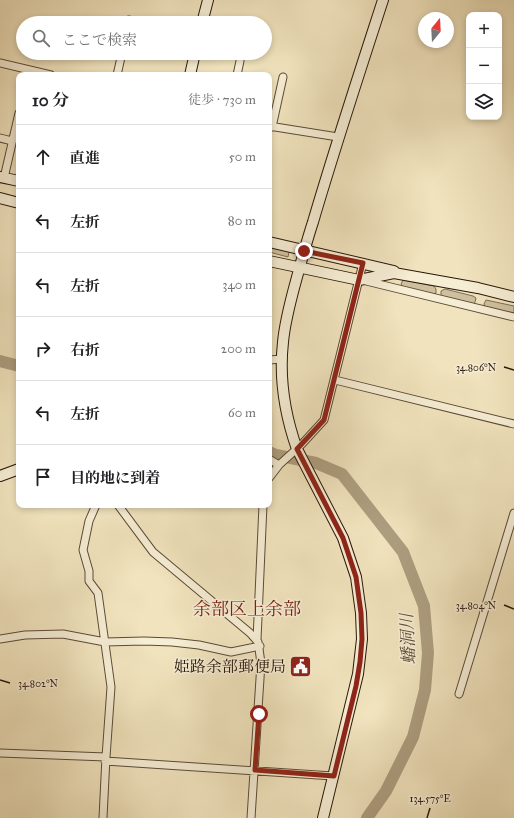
<!DOCTYPE html>
<html lang="ja">
<head>
<meta charset="utf-8">
<style>
	:root { --surface:#fff; --page:#f6f6f6; --text:#202124; --muted:#757577; --line:#e0e0e0 }
	body { margin:0; font-family:"IM FELL Great Primer","Noto Serif JP",serif; background:var(--page); color:var(--text) }
	.controls { position:absolute; right:12px; top:12px; display:grid; overflow:hidden; border-radius:8px; box-shadow:0 2px 6px #0003 }
	.controls button { width:36px; height:36px; display:grid; place-items:center; padding:0; border:0; border-bottom:1px solid var(--line); background:var(--surface); color:var(--text); font:20px sans-serif }
	.compass { position:absolute; left:418px; top:12px; width:36px; height:36px; border-radius:50%; background:var(--surface); box-shadow:0 2px 6px #0003; rotate:18deg }
	.stop { position:absolute; width:12px; height:12px; margin:-9px; border:3px solid #8f2418; border-radius:50%; background:#fff }
	.stop.end { background:#8f2418; border-color:#fff; box-shadow:0 1px 4px #0008 }
	.list { margin:0; padding:0; list-style:none }
	h2 { display:flex; justify-content:space-between; align-items:center; height:52px; margin:0; padding:0 16px; font-size:17px }
	h2 small { font-size:13px; font-weight:400; color:var(--muted) }
	.list li { display:grid; grid-template-columns:26px 1fr auto; gap:12px; align-items:center; box-sizing:border-box; height:64px; padding:0 16px; border-top:1px solid var(--line) }
	.list b { display:block; font-size:15px; white-space:nowrap }
	.list em { font-size:13px; font-style:normal; color:var(--muted) }
	.icon { flex:none; width:22px; height:22px; fill:none; stroke:currentColor; stroke-width:2; stroke-linecap:round; stroke-linejoin:round }
	.map { position:relative; flex:none; width:514px; height:818px; overflow:hidden }
	.search { position:absolute; background:var(--surface); box-shadow:0 2px 6px #0003; left:16px; top:16px; width:256px; height:44px; display:flex; align-items:center; gap:10px; box-sizing:border-box; padding:0 14px; border-radius:22px; color:var(--muted); font-size:15px }
	.panel { position:absolute; background:var(--surface); box-shadow:0 2px 6px #0003; left:16px; top:72px; width:256px; height:436px; border-radius:8px }
	.map>svg:first-child { display:block }
</style>
</head>
<body>
<div class="map">
<svg width="514" height="818" viewBox="0 0 514 818">
	<rect width="100%" height="100%" fill="#f0e3bd"/>
	<filter id="stains"><feTurbulence type="fractalNoise" baseFrequency=".005" numOctaves="4"/><feColorMatrix values="0 0 0 0 .2 0 0 0 0 .09 0 0 0 0 .02 0 0 0 .5 -.17"/></filter>
	<radialGradient id="worn" r=".72"><stop offset=".6" stop-color="#630" stop-opacity="0"/><stop offset="1" stop-color="#630" stop-opacity=".3"/></radialGradient>
	<!-- green -->
	<path fill="#cec09e" stroke="#7c6c54" d="M269,242L290,247L288,257L269,252Z
		M403,280L434,286L436,289V293L434,294L403,287L401,284Z
		M445,289L473,296L476,298L475,302L474,304L442,297L441,294V291Z
		M486,300L514,306V314L485,307L484,304Z"/>
	<g fill="none" stroke-linecap="round" stroke-linejoin="round">
		<!-- river -->
		<path stroke="#ad9e80" stroke-width="12" d="M0,361L19,366
			M269,452L276,455L316,463L342,474L403,552L424,606L428,653L425,690L413,737L386,791L367,818"/>
		<defs>
			<path id="street" d="M129,23V20
				M0,63L51,75
				M117,75L122,53
				M237,75L240,61
				M269,126L338,137
				M272,127L283,77
				M0,138L12,141
				M4,178L19,113
				M362,280L514,317
				M269,360L282,359
				M335,380L514,424
				M269,459L279,465
				M269,478L279,465L302,444L324,420L363,263
				M96,505L89,521L83,550L89,571V581L98,593L111,687L106,757L103,818
				M118,505L153,552L250,633L258,642L261,663L251,818
				M0,639L25,635L63,634L105,642L144,641L172,642L199,645L231,652L260,646
				M257,640L263,505
				M459,694L514,513
				M0,753L106,757
				M105,761L333,776"/>
			<path id="secondary" d="M202,23L208,0
				M190,75L195,53
				M0,177L19,181
				M0,198L19,203
				M269,242L394,271
				M269,261L359,280L394,273L478,288L514,297
				M0,476L19,469
				M323,818L358,674L362,639L361,613L356,577L343,538L297,449C285,415 279,378 283,342C285,320 291,299 297,277C302,259 307,240 313,222C335,147 359,74 383,0"/>
		</defs>
		<!-- street casing -->
		<use href="#street" stroke="#5c4a36" stroke-width="9"/>
		<!-- secondary casing -->
		<use href="#secondary" stroke="#2a1709" stroke-width="12"/>
		<!-- street -->
		<use href="#street" stroke="#f5edd4" stroke-width="7"/>
		<!-- secondary -->
		<use href="#secondary" stroke="#f5edd4" stroke-width="10"/>
	</g>
	<g fill="none" stroke-linecap="round" stroke-linejoin="round">
		<!-- route -->
		<path stroke="#8f2418" stroke-width="5" d="M259,714L255,770L334,776L356,686L360,662L362,639L361,613L356,577L343,538L297,449L324,420L363,263L304,251"/>
	</g>
	<!-- ticks -->
	<path fill="none" stroke="#2a1709" stroke-width="1.5" d="M504,367L514,370M504,605L514,609M0,680L10,683M427,818L430,808"/>
	<!-- icons -->
	<defs>
		<symbol id="civic-square" viewBox="-11 -11 22 22"><rect x="-9" y="-9" width="18" height="18" rx="4" fill="#8f2418" stroke="#f5edd4"/><path d="M-.6-6.5H3V-4.5H.6V-3L4-1V1h2V6H-6V1h2V-1L-.6-3ZM-1.2 2.5V6h2.4V2.5Z" fill="#fff"/></symbol>
	</defs>
	<g fill-rule="evenodd">
		<use href="#civic-square" x="288" y="654" width="25" height="25"/>
	</g>
	<g text-anchor="middle" dominant-baseline="central" stroke-width="3" stroke-linejoin="round" paint-order="stroke">
		<!-- poi labels -->
		<g font-size="16" fill="#2a1709" stroke="#f5edd4" text-anchor="end">
			<text x="286" y="666">姫路余部郵便局</text>
		</g>
		<!-- water labels -->
		<g font-size="17" font-style="italic" fill="#5e4d39" stroke="#f5edd4">
			<text transform="translate(408 639) rotate(-93)">蟠洞川</text>
		</g>
		<!-- quarter labels -->
		<g font-size="18" fill="#7a1f14" stroke="#f5edd4">
			<text x="247" y="609">余部区上余部</text>
		</g>
	</g>
	<g font-size="10" text-anchor="middle" fill="#2a1709" stroke="#f5edd4" stroke-width="3" stroke-linejoin="round" paint-order="stroke">
		<text x="476" y="371">34.806°N</text>
		<text x="476" y="609">34.804°N</text>
		<text x="38" y="687">34.802°N</text>
		<text x="430" y="802">134.575°E</text>
	</g>
	<rect width="100%" height="100%" filter="url(#stains)"/>
	<rect width="100%" height="100%" fill="url(#worn)"/>
</svg>
<div class="controls">
<button>+</button>
<button>−</button>
<button><svg class="icon" aria-label="layers" viewBox="0 0 24 24"><path d="M12 4l9 5-9 5-9-5zM3 14l9 5 9-5"/></svg></button>
</div>
<svg class="compass" viewBox="-18 -18 36 36"><path d="M0-13l5 13h-10z" fill="#e53935"/><path d="M0 13l5-13h-10z" fill="#757577"/></svg>
<div class="stop" style="left:259px;top:714px"></div>
<div class="stop end" style="left:304px;top:251px"></div>
<div class="search"><svg class="icon" aria-label="search" viewBox="0 0 24 24"><circle cx="10" cy="10" r="6"/><path d="M15 15l6 6"/></svg>ここで検索</div>
<section class="panel">
<h2>10 分<small>徒歩 · 730 m</small></h2>
<ul class="list">
<li><svg class="icon" aria-label="ahead" viewBox="0 0 24 24"><path d="M12 20V5M6 11l6-6 6 6"/></svg><div><b>直進</b></div><em>50 m</em></li>
<li><svg class="icon" aria-label="left" viewBox="0 0 24 24"><path d="M17 20v-9H6M10 6l-5 5 5 5"/></svg><div><b>左折</b></div><em>80 m</em></li>
<li><svg class="icon" aria-label="left" viewBox="0 0 24 24"><path d="M17 20v-9H6M10 6l-5 5 5 5"/></svg><div><b>左折</b></div><em>340 m</em></li>
<li><svg class="icon" aria-label="right" viewBox="0 0 24 24"><path d="M7 20v-9h11M14 6l5 5-5 5"/></svg><div><b>右折</b></div><em>200 m</em></li>
<li><svg class="icon" aria-label="left" viewBox="0 0 24 24"><path d="M17 20v-9H6M10 6l-5 5 5 5"/></svg><div><b>左折</b></div><em>60 m</em></li>
<li><svg class="icon" aria-label="arrive" viewBox="0 0 24 24"><path d="M6 21V4h12l-3 4 3 4H6"/></svg><div><b>目的地に到着</b></div></li>
</ul>
</section>
</div>
</body>
</html>
